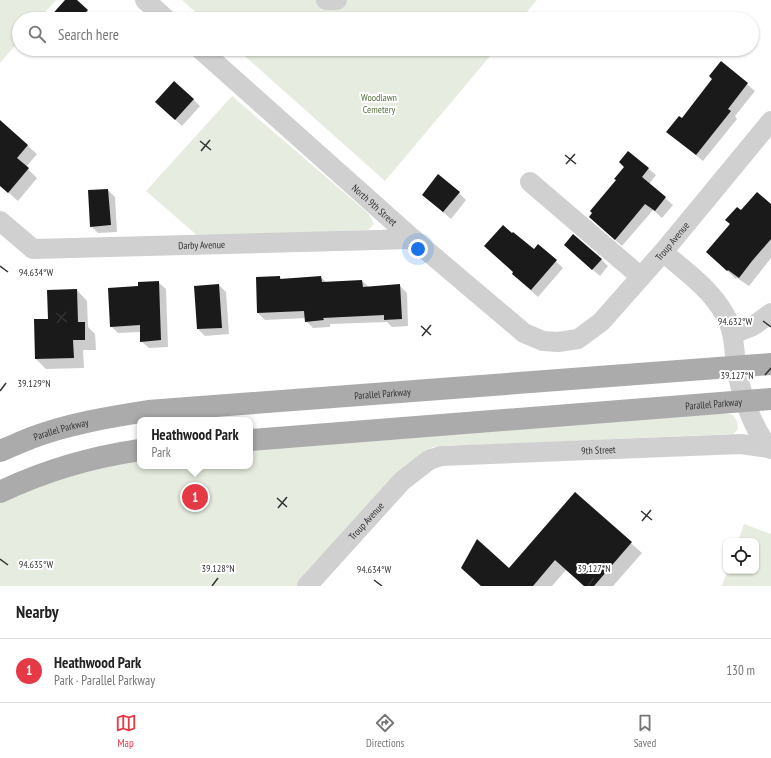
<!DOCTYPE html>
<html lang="en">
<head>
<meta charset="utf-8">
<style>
	:root { --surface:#fff; --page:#f2f2f2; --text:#222; --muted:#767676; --line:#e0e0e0; --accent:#e63946 }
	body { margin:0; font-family:"PT Sans Narrow",sans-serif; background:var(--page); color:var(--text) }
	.controls { position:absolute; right:12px; bottom:12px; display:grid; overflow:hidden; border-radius:8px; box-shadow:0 1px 3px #0004 }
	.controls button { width:36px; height:36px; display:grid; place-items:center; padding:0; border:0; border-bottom:1px solid var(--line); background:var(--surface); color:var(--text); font:20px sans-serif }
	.you { position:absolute; left:418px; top:249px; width:14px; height:14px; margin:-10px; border:3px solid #fff; border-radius:50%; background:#1a73e8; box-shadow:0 0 0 6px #1a73e833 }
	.badge { display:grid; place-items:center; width:26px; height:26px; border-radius:50%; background:var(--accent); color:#fff; font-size:13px; font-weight:700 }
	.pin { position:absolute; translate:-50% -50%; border:2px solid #fff; box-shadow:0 1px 4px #0006 }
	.popup { position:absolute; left:137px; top:417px; width:116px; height:52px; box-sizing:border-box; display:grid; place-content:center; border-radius:8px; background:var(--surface); filter:drop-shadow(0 1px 3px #0005); font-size:13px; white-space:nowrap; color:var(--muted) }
	.popup b { font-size:15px; color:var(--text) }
	.popup::after { content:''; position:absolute; left:50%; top:100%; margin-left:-8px; border:8px solid transparent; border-top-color:var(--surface) }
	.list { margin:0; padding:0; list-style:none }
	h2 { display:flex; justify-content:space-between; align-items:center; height:52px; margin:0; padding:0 16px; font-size:17px }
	h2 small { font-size:13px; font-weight:400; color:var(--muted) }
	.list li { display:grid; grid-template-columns:26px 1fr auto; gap:12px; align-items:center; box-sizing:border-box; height:64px; padding:0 16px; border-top:1px solid var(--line) }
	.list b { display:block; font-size:15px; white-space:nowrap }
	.list p { margin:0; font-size:13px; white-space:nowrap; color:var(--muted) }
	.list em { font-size:13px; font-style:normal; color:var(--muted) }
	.icon { flex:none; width:22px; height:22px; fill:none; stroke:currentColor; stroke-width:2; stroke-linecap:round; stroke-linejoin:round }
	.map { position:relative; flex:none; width:771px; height:586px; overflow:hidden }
	.search { position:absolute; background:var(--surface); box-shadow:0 1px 3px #0004; left:12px; right:12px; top:12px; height:44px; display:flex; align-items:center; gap:10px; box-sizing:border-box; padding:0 14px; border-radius:22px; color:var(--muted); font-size:15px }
	.sheet { height:116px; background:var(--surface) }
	nav { display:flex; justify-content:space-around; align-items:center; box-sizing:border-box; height:56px; border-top:1px solid var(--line); background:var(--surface); font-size:11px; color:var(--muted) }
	nav a { display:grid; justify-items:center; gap:2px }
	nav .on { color:var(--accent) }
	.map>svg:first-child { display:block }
</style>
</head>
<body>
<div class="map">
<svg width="771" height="586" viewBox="0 0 771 586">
	<rect width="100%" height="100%" fill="#fff"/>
	<!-- green -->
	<path fill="#e6ecdf" d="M0,0H56L39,19H19V41L0,63Z
		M182,0H537L521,19H203Z
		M237,49H496L385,181Z
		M232,96L369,214L374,224L368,230L199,237L146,191Z
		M725,413L733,415L737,421L738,429L733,434L474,445H450L433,447L413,465L301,586H0V500L45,482L140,459V466H250V449Z
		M744,524L771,534V586H722L727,571H756V541H738Z"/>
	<!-- shadow -->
	<path fill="#0003" d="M66,0H75L94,17L92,19H58Z
		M721,63L755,91L735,116L737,119L703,161L675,138L682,119L713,79Z
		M193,99L200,106L182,126L164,109Z
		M0,121L37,154L26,167L37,178L18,201L0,185Z
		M628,152L656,175L649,184L673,205L662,218L653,210L622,246L597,224L625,167Z
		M108,190L115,197L117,232L98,233L91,226Z
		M459,193L466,200L451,219L423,195Z
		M771,206V258L749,286L737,278L736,279L707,252L741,211Z
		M538,245L563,268L538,297L520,281L514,272L485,246L534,250Z
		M572,252L601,259L608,266L600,276Z
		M280,277L282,279L321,277L327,283L362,281L369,287L400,286L407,293L408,326L392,327L387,322L330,324V327L313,328L306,321V318L265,320L258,313L257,278Z
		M158,282L166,289L168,347L149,348L141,341V332L118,333L111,326Z
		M219,285L226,292L229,334L205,336L198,329L195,287Z
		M77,290L87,301L88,327L95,334L96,350H83L84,368L46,369L36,359L49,320Z
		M575,494L642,553L613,586H584L566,570L552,586H481L462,568L509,569Z"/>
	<!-- building -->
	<path fill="#1a1a1a" d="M65,0H77L88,10L79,19H48Z
		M721,61L748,83L728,109L731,111L696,155L666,132L679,116L682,118L712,79L709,76Z
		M174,81L194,99L175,120L155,102Z
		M0,120L28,145L17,158L29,168L8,193L0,186Z
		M628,151L649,168L642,177L666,197L655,211L645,204L615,240L589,217L592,213L590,211L616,180L614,179L624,167L619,162Z
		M438,174L460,192L443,212L422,195Z
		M108,189L111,225L90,227L88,190Z
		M757,192L771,204V239L752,261L739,278L728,270L727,271L706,252L730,224L725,220L737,207L741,210Z
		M503,225L512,233L513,232L534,249L538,244L557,260L531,290L512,274L513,272L484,246Z
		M573,234L602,259L592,270L564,245Z
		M280,276V279L321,276L322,282L362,280L363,287L400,284L402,319L384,320V315L323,318L324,320L305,322L304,311L257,313L256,277Z
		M159,281L161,340L140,342V325L110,327L108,288L138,286V282Z
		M219,284L222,328L197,329L194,286Z
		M77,289L78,322H85V340H73L74,358L35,359L34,319H48L47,290Z
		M575,492L632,542L594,586H584L555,560L533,586H481L461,568L477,539L509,568Z"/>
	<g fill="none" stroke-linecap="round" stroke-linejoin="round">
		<!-- minor -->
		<g stroke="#d0d0d0" stroke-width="20">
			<path d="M145,0L166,19"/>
			<path d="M326,0H337"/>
			<path id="s1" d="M200,49L413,239L524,333L543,341L558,342L578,339L601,322L663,252L771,121"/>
			<path d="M530,182L641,277"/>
			<path id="s2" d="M0,221L33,249L413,239"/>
			<path d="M663,252C685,271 711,289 725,315C734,330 734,348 736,365C739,388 754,434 771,449"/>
			<path d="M733,334L753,326L771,313"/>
			<path id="s3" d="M307,586L402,481L429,460L441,456L741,444L769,448"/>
		</g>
		<!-- major -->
		<g stroke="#ababab" stroke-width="22">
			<path id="s4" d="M250,440L771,399"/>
			<path id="s5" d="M0,451C10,447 21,442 31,438C68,424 109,417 148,411L771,364"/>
			<path d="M0,492C44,471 92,457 140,450"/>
		</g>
	</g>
	<!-- ticks -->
	<path fill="none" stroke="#333" stroke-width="1.5" d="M200,141L211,150M201,151L210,140M565,155L576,164M566,164L575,154M0,266L8,272M56,313L67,322M763,321L771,327M57,323L66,312M421,326L431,335M422,336L431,325M765,375L771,368M0,391L6,383M277,498L287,507M278,508L287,497M641,511L652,520M642,521L651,510M0,559L8,565M374,580L382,586M212,586L218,578M588,586L594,578"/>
	<g text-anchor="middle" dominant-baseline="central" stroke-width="4" stroke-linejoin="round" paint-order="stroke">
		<!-- park labels -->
		<g font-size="10" fill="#56703f" stroke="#fff">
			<text x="379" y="97">Woodlawn<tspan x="379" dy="12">Cemetery</tspan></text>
		</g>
		<!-- street labels -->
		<g font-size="10" fill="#333" stroke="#fff">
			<text stroke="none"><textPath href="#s1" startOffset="234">North 9th Street</textPath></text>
			<text stroke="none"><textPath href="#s1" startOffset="623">Troup Avenue</textPath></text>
			<text stroke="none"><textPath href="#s2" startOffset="212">Darby Avenue</textPath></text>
			<text stroke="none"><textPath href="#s5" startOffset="389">Parallel Parkway</textPath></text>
			<text stroke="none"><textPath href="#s4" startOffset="465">Parallel Parkway</textPath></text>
			<text stroke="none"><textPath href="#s5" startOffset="65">Parallel Parkway</textPath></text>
			<text stroke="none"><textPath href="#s3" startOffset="346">9th Street</textPath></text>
			<text stroke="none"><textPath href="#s3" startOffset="88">Troup Avenue</textPath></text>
		</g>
	</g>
	<g font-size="10" text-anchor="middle" fill="#333" stroke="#fff" stroke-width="4" stroke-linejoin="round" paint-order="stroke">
		<text x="36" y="276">94.634°W</text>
		<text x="735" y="325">94.632°W</text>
		<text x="737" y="379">39.127°N</text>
		<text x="34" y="387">39.129°N</text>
		<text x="36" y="568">94.635°W</text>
		<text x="218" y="572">39.128°N</text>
		<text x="594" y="572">39.127°N</text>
		<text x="374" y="573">94.634°W</text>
	</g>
</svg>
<div class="controls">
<button><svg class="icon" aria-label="locate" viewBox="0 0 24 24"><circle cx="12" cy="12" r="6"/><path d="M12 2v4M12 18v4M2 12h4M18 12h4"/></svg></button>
</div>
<div class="you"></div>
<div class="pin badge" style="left:195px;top:497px">1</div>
<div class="popup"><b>Heathwood Park</b>Park</div>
<div class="search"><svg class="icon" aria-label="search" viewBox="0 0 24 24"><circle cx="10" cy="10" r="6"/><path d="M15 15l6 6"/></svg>Search here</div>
</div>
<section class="sheet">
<h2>Nearby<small></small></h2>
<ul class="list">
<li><span class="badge">1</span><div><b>Heathwood Park</b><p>Park · Parallel Parkway</p></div><em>130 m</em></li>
</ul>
</section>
<nav>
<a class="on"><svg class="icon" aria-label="map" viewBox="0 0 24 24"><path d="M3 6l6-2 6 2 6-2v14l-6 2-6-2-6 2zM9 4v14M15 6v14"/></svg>Map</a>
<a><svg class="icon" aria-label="directions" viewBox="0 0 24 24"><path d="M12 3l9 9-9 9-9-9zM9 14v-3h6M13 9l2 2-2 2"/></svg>Directions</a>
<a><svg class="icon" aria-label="saved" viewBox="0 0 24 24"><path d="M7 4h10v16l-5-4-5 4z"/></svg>Saved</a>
</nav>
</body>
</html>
